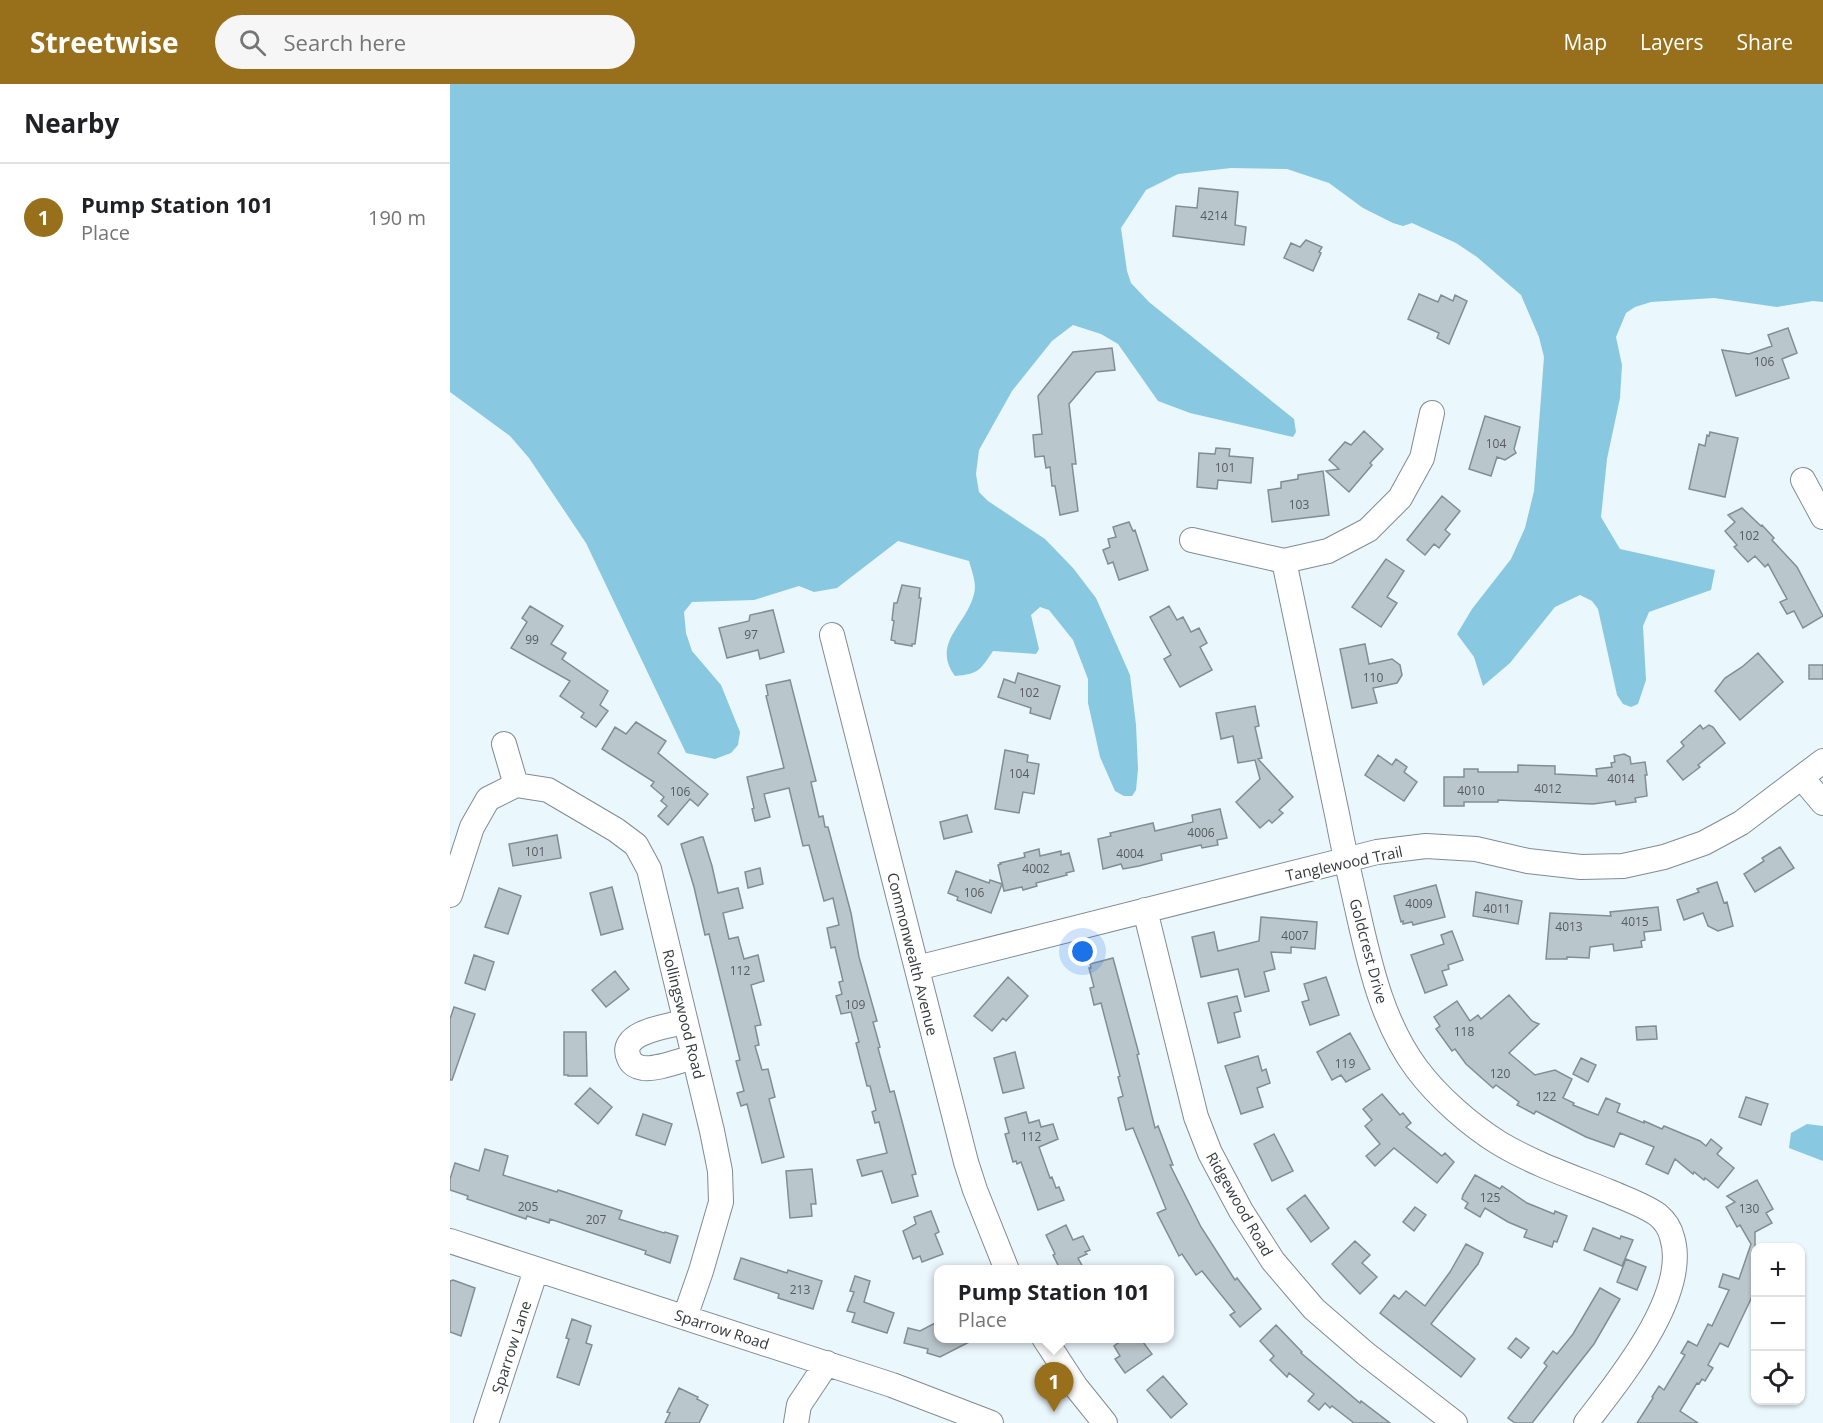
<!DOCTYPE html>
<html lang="en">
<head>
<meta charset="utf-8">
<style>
	:root { --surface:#fff; --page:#f6f6f6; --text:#202124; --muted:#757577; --line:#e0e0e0; --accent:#98701b }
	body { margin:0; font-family:"Open Sans",sans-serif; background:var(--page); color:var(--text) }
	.controls { position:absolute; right:18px; bottom:18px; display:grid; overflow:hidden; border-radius:12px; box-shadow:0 2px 4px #0004 }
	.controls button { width:54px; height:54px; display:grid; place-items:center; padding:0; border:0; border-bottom:2px solid var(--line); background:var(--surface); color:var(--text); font:30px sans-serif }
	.you { position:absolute; left:633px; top:868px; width:21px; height:21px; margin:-15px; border:4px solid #fff; border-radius:50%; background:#1a73e8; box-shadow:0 0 0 9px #1a73e833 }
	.badge { display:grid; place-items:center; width:39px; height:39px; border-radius:50%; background:var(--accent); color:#fff; font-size:20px; font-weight:700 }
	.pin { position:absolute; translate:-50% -50px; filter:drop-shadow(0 2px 3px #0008) }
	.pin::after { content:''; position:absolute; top:32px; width:21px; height:18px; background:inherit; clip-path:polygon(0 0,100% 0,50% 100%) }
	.popup { position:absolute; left:484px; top:1181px; width:240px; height:78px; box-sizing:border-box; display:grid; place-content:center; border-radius:12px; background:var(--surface); filter:drop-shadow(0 2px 4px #0005); font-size:20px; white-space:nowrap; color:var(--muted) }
	.popup b { font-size:22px; color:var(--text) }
	.popup::after { content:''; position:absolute; left:50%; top:100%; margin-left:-12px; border:12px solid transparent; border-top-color:var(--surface) }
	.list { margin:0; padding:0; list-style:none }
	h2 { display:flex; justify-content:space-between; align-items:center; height:78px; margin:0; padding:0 24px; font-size:26px }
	h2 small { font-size:20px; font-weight:400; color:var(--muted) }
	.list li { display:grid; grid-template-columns:39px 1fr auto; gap:18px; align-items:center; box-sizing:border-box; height:108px; padding:0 24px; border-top:2px solid var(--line) }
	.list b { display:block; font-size:22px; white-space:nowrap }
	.list p { margin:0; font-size:20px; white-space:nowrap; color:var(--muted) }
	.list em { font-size:20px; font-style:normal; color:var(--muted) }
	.icon { flex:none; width:33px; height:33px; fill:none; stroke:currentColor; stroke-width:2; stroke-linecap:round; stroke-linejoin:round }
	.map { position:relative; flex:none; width:1373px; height:1339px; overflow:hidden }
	header { display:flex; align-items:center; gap:36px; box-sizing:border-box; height:84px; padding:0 30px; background:var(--accent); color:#fff }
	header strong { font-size:28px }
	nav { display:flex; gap:33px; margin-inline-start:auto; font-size:21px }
	.search { width:420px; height:54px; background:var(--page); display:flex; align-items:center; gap:15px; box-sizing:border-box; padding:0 21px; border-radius:33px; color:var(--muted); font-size:22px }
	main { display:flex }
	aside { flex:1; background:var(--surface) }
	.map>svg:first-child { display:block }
</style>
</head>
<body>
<header>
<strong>Streetwise</strong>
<div class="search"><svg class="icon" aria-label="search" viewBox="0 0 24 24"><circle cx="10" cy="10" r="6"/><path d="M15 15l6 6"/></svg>Search here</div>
<nav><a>Map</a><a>Layers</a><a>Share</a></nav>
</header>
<main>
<aside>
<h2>Nearby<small></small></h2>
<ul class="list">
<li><span class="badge">1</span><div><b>Pump Station 101</b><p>Place</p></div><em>190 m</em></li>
</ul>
</aside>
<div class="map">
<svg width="1373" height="1339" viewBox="0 0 1373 1339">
	<rect width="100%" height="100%" fill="#eaf7fd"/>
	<!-- water -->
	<path fill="#88c8e1" d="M0,0H1373V218L1363,217L1327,223L1264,214L1201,218L1185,223L1176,229L1166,253L1172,281L1170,314L1157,375L1151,433L1170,465L1265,486L1261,506L1199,528L1193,542L1196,596L1188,620L1181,623L1173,620L1167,611L1148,525L1142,517L1130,511L1105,523L1060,579L1033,602L1024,573L1007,550L1022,525L1061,475L1075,444L1084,407L1094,273L1089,253L1071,211L1027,173L1006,159L962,139L953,142L943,139L913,124L879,99L837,85L781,84L728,90L696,106L671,144L677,187L681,199L699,218L844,335L846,348L843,353L740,329L708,317L668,260L651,250L623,241L602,257L562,307L529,366L526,390L529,408L538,417L595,455L623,484L646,514L680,591L686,641L688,685L686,706L682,712H674L665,707L650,673L638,619V595L623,556L599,526L590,523L581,531L589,565L586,570L543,567C530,586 529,590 505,592C481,559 516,542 524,510C527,499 522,488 519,477L448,457L387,504L364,508L349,502L304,516L242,518L234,528L236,549L242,567L271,601L290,648L288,661L281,669L265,675L236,669L136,459L79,374L60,352L0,308Z
		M1357,1040L1373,1042V1077L1339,1064L1341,1049Z"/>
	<!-- building -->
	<path fill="#b9c6cb" stroke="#828e93" stroke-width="1.5" d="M749,104L788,108L785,141L796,143L794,161L723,152L726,122L747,124Z
		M856,156L872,163L869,168L871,169L863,187L834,174L841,159L850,163Z
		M969,210L988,218L991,211L1003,217L1005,211L1017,217L999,260L987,254L989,249L958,235Z
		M1338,244L1347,269L1332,275L1339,294L1286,312L1272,266L1299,270L1322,262L1318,251Z
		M662,264L665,286L646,288L619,320L626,380H622L628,427L610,431L605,402H602L600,383L596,384L594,372L585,373L583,351L592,350L588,312L623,268Z
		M1035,332L1070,343L1064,365L1066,369L1055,376L1047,373L1041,392L1019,385Z
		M914,347L933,365L920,379L922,381L899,408L876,387L889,385L879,376L895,358L901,361Z
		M1260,348L1288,354L1275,413L1239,405L1249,360L1255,362L1257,351L1259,352Z
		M766,364L780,365L779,372L803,374L801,399L768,396L767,405L747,403L749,369L765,370Z
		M873,387L879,431L822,438L818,406L831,404V398L848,395V391Z
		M992,412L1010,427L995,446L1000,450L989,464L984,460L975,471L957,456Z
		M1292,424L1311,442L1312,441L1324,454L1322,456L1347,483L1373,532L1353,544L1344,527L1337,530L1330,518L1337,515L1318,480L1315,483L1305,472L1298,478L1284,463L1287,461L1275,447L1285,438L1278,431Z
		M679,438L683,447L685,446L698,486L669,496L663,478L658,480L653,466L660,463L658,455L666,453L663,443Z
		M936,475L954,487L937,513L947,519L931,543L902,523Z
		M452,501L470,504L469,514H471L465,560H462V562L445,559V557L441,556L444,537L442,536L444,519H447Z
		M80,522L113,542L101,560L116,569L112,575L158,607L150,621L158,627L146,643L131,633L134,629L110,612L120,597L61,564L77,538L72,534Z
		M719,522L727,536L733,533L741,548L749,544L757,559L750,563L762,586L730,603L714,575L721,571L700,533Z
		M323,526L334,568L310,575L308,566L277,574L269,544L299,537L300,531Z
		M915,560L919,580L942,575L950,581L952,591L947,599L923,604L927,619L902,624L890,565Z
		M1308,569L1333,598L1290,636L1265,607L1275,594L1292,583Z
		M1359,581H1373V595H1359Z
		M568,589L610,602L600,635L580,629L581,624L548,613L554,595L565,599Z
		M340,596L366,697L361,698L369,733L373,732L375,743H378L401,829L409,873L427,937L423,938L430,963L428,964L440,1008L444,1007L466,1090L462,1091L468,1112L442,1119L432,1087L412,1092L407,1076L437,1069L429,1038L425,1039L422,1028L426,1026L420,1002H417L406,959L409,958L401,928L391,930L386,912L392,910L389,898L393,897L385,863L381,864L377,844L389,841L383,814L374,817L359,761L353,762L339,704L314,710L320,733L305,737L302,725L304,724L297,693L334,684L316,612L318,611L316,601Z
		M805,622L809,642L805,643L812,674L808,675L843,713L829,726L833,729L822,739L819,736L810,744L786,718L810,695L805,676L788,679L783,652L771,655L766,629Z
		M186,638L216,657L208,669L258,710L248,722L240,715L218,741L208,732L217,722L211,717L214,713L201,702L204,698L152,665L165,643L176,650Z
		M1250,641L1253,645L1259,641L1263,643L1275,659L1248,681L1250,683L1233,696L1217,677L1234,662L1231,658Z
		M555,666L578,671L577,678L589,680L584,710L573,708L569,729L545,725Z
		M1174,670L1180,673L1181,680L1195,678L1197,691H1195L1197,712L1185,714L1186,718L1166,721L1165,717L1143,720L1048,716V718H1014V722H994V693H1014V685H1028V688H1068V681L1105,682V690L1147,692L1146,685L1162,683L1161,679L1165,678L1164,672Z
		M928,671L942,681L946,675L957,683L954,688L967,698L954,717L915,691Z
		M770,725L777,754L767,756L768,761L752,764L751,761L711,770L712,776L689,782L673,785L671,780L653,785L648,755L661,752L660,749L703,739L705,747L743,738L742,731Z
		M517,731L522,748L494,755L490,738Z
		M107,751L111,774L63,782L59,760Z
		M251,753H253L262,782L268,809L288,804L293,824L273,829L279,855L288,853L294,875L308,871L314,897L301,901L311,941L305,942L309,961L305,962L312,986L318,985L325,1013L319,1015L334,1073L312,1079L297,1020L291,1022L287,1009L294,1007L286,977L290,976L259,850L255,851L244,803L231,760Z
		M1330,763L1344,784L1305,808L1294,790L1314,777L1312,774Z
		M589,765L590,772L611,767V771L619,769L624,787L616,789L617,791L586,799L587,802L573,806L572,803L554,807L548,781L551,780L550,779L575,773L574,769Z
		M310,784L313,800L298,804L295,788Z
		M506,787L539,799L540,796L552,800L541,829L507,816L508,813L498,809Z
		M1267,798L1274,819L1277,818L1283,842L1268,847L1258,842L1253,829L1234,836L1227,816L1249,808L1247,805Z
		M986,801L995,833L963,841L962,838L953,840V837L951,838L944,812Z
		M162,803L173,845L151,851L140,809Z
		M49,804L71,812L58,850L35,843Z
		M1026,808L1072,817L1068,840L1023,832Z
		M1208,823L1211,846L1194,848L1195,856L1191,857L1192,863L1164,867L1163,860L1140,863L1139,874L1117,873V875H1096L1100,829L1161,832L1160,828Z
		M811,833L867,838L865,865L841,863V869L821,868L825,885L814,888L819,907L795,913L788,885L751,893L742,853L764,848L768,867L809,857Z
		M1002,847L1013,876L998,881L999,885L992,887L997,901L975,909L961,871L994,860L991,851Z
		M24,871L44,878L35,906L15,899Z
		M663,874L689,970L687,971L705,1044L708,1042L723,1081H720L751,1143L785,1196L787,1194L811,1225L790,1243L780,1231L785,1228L752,1187L746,1191L732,1170L729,1172L707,1129L716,1125L683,1044L676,1046L668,1014L673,1012L668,993L670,992L651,919L644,921L640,904L644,903L639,884H641L640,880Z
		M165,887L179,905L156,923L142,906Z
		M558,893L578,912L556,937L553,934L542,947L524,932Z
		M876,893L889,931L860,941L852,918L859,916L854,900Z
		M1059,911L1082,937L1089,940L1059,969L1085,991L1105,986L1122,995L1113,1014L1124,1019L1123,1021L1148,1031L1156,1014L1170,1020L1167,1028L1194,1039V1037L1212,1045L1214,1042L1250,1057L1256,1062L1261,1055L1272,1064L1267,1070L1284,1084L1268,1104L1255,1094L1254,1096L1244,1088L1243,1090L1225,1075L1218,1090L1196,1080L1204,1063L1170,1049L1164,1063L1136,1053L1086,1027L1084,1030L1067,1021L1069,1018L1046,1001L1043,1004L1016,980L1005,965L1002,967L986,945L990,942L984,933L1007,917L1020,937L1028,931L1031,935Z
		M787,912L791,927L784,929L790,953L768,959L758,919Z
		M4,923L25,930L2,996H0V935Z
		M1206,942L1207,955L1187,956L1186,943Z
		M114,948H136L137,992H118V991H114Z
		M900,949L920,985L896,998L891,991L882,996L867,968Z
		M565,968L574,1004L553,1009L544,974Z
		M808,972L812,987L816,985L820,999L807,1004L813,1023L791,1030L775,982Z
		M1131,974L1146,981L1138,998L1123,990Z
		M140,1004L162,1023L148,1040L125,1020Z
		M932,1010L950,1031L953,1029L961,1039L956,1043L992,1072L995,1069L1004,1078L987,1099L944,1064L925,1082L916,1072L930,1060L915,1042L922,1036L913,1025Z
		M1296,1013L1318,1020L1311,1041L1289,1033Z
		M576,1028L579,1039L589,1036L591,1043L603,1040L608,1055L589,1063L600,1094L602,1093L606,1104L609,1103L614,1116L588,1126L571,1078L567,1080L566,1077L563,1078L555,1050L559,1049L555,1034Z
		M193,1030L222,1040L215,1061L186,1051Z
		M824,1050L843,1087L822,1097L804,1060Z
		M35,1065L58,1072L53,1091L107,1108L108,1106L172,1127L169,1135L214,1149L215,1148L228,1152L220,1179L195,1170L196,1167L100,1135L99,1139L77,1132L76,1135L17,1115L18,1112L0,1106V1095L5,1079L29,1087Z
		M362,1085L366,1120H361L362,1132L340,1134L336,1087Z
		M1025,1091L1050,1105L1052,1102L1077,1119L1104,1130L1105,1127L1117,1132L1107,1158L1104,1157L1102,1163L1074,1153L1077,1146L1058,1138L1035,1124L1030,1133L1015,1124L1018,1119L1012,1115L1013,1111Z
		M1307,1096L1323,1125L1316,1129L1322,1139L1305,1148V1214L1302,1213L1278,1263L1270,1259L1258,1281L1263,1284L1255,1297L1252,1295L1249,1300L1247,1299L1230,1327L1248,1339H1187L1203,1314L1202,1313L1209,1302L1214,1306L1235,1271L1231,1269L1238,1257L1247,1262L1258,1240L1262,1242L1279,1206L1269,1203L1273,1190L1289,1195L1301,1160L1290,1141L1287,1143L1276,1123L1285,1118L1277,1112Z
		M855,1111L879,1144L861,1158L837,1125Z
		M965,1123L976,1131L964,1147L953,1138Z
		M481,1127L489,1148L485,1150L493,1170L472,1178L470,1172L463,1175L453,1147L466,1140L464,1133Z
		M616,1141L623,1156L633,1152L640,1166L635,1168L637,1170L628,1174L634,1185H610L603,1171L605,1170L596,1151Z
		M1143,1144L1170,1155L1171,1152L1183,1156L1172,1182L1134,1166Z
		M905,1157L920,1171L912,1179L927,1193L910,1210L882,1180Z
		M1016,1160L1033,1169L1028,1180L981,1240L1025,1275L1011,1293L930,1229L944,1211L949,1215L956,1207L975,1222L1000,1188Z
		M291,1174L337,1189L338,1186L372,1197L363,1225L328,1214L329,1210L284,1195Z
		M1176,1175L1196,1183L1187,1206L1167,1198Z
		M405,1192L420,1197L414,1218L444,1229L437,1249L402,1238L405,1229L397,1227L404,1208L400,1207Z
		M3,1196L25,1204L11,1252L0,1248V1197Z
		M1150,1204L1170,1215L1144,1260L1082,1339H1065L1058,1334L1097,1282L1094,1279L1103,1267L1107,1270L1123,1250Z
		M122,1235L141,1242L136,1259L142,1261L129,1301L107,1293L119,1255L116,1254Z
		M489,1237V1254H527L490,1273L477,1269L478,1265L454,1259L458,1244L470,1247Z
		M826,1241L852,1268L851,1269L910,1319L911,1317L940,1339H904L882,1322L880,1324L875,1319L869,1326L858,1317L864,1310L839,1289L837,1293L820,1276L824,1272L810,1257Z
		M675,1254H690L702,1270L675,1289L665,1275L670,1272L664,1262Z
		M1066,1254L1079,1264L1071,1274L1058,1264Z
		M713,1292L737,1320L721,1334L697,1306Z
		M229,1304L248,1313L247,1315L258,1321L249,1339H215L220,1329L217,1328Z"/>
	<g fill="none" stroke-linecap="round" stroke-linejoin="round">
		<defs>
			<path id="minor" d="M1353,396L1373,433
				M742,456L834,477L878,467L918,446L950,414L972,374L982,329
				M834,477C852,563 870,649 888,735C894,768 902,801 909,833C921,886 934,941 967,985C988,1013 1020,1041 1049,1059C1084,1080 1123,1093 1160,1108C1176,1115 1194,1121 1208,1131C1215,1137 1220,1144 1222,1153C1240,1210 1169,1296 1136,1339
				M382,551L516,1078L525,1106L557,1186
				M54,660L66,701
				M1352,694L1373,719
				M66,701L98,706L166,746L186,761L199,785L262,1047L270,1087L271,1118L251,1187L235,1233
				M0,811L22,743L38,715L66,701
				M695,826L746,1033L760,1069L791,1127L823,1177L864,1225L916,1270L1005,1339
				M467,884L927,768L976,762L1026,765L1078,777L1131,783L1173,782L1214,773L1254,759L1291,739L1373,677
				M235,938C219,942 167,948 179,974C181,980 187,983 193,984C207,986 231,976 244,973
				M0,1157L442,1301L541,1339
				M594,1254L626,1303L655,1339
				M36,1339L86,1186
				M346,1339L349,1321L377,1279"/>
		</defs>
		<!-- minor casing -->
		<use href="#minor" stroke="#808c91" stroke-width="26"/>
		<!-- minor -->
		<use href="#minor" stroke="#fff" stroke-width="24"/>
	</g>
	<g text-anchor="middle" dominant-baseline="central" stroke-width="4.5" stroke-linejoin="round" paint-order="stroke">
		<!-- number labels -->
		<g font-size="12" fill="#565d60">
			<text x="764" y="131">4214</text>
			<text x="1314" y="277">106</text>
			<text x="1046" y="359">104</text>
			<text x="775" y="383">101</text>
			<text x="849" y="420">103</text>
			<text x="1299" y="451">102</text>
			<text x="301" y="550">97</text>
			<text x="82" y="555">99</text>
			<text x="923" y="593">110</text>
			<text x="579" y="608">102</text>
			<text x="569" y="689">104</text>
			<text x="1171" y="694">4014</text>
			<text x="1098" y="704">4012</text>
			<text x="1021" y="706">4010</text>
			<text x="230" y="707">106</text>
			<text x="751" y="748">4006</text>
			<text x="85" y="767">101</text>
			<text x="680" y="769">4004</text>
			<text x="586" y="784">4002</text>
			<text x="524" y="808">106</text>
			<text x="969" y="819">4009</text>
			<text x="1047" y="824">4011</text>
			<text x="1185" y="837">4015</text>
			<text x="1119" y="842">4013</text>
			<text x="845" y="851">4007</text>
			<text x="290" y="886">112</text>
			<text x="405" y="920">109</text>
			<text x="1014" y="947">118</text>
			<text x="895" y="979">119</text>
			<text x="1050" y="989">120</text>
			<text x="1096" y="1012">122</text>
			<text x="581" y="1052">112</text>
			<text x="1040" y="1113">125</text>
			<text x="78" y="1122">205</text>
			<text x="1299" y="1124">130</text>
			<text x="146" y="1135">207</text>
			<text x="350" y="1205">213</text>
		</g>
		<!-- street labels -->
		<g font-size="15" fill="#353a3c" stroke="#fff">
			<text transform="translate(894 779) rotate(-12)">Tanglewood Trail</text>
			<text transform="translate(919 867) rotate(75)">Goldcrest Drive</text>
			<text transform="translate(463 870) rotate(76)">Commonwealth Avenue</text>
			<text transform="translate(234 930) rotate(76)">Rollingswood Road</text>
			<text transform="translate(790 1120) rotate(60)">Ridgewood Road</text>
			<text transform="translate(272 1245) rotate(18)">Sparrow Road</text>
			<text transform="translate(61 1263) rotate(-72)">Sparrow Lane</text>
		</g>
	</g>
</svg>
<div class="controls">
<button>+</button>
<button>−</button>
<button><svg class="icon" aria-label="locate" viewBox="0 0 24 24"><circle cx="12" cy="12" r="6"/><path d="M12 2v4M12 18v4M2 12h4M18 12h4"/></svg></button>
</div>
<div class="you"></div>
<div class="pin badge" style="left:604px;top:1328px">1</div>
<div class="popup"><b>Pump Station 101</b>Place</div>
</div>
</main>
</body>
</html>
